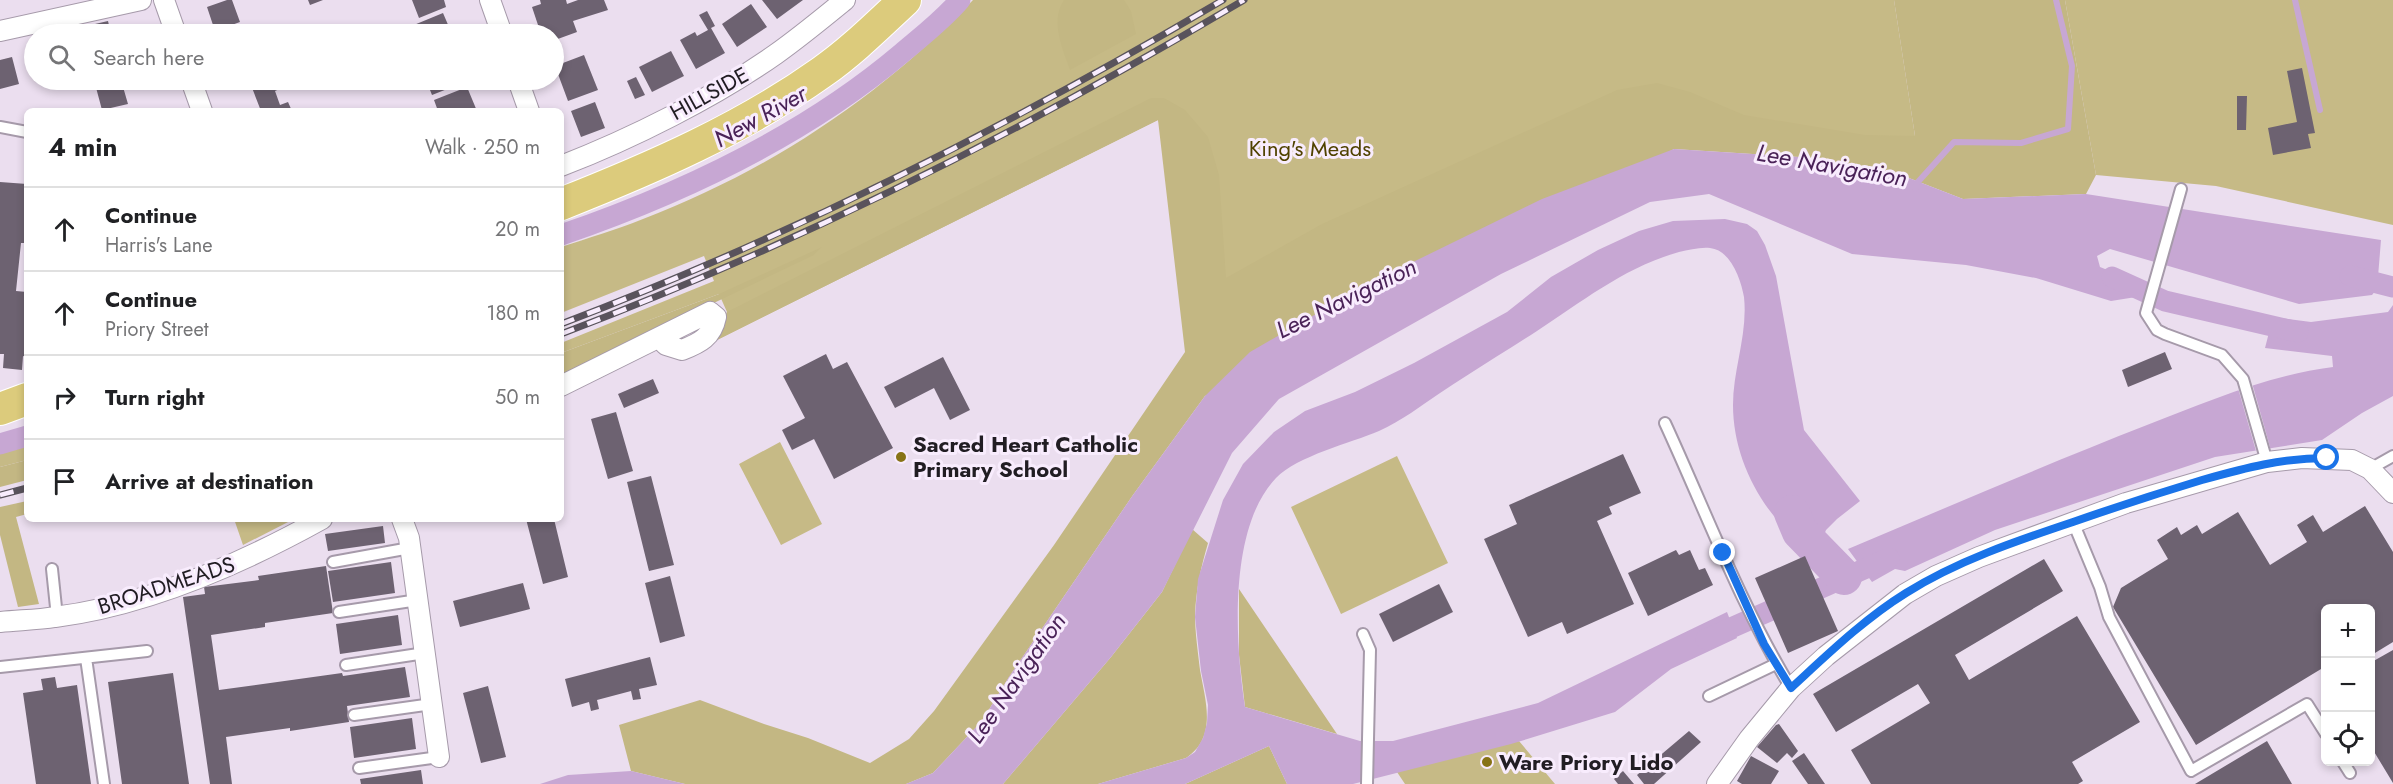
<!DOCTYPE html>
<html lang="en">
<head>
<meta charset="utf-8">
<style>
	:root { --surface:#fff; --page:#f2f2f2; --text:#202124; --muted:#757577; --line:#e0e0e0 }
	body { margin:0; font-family:Jost,sans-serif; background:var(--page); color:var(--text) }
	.controls { position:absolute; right:18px; bottom:18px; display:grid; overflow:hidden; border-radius:9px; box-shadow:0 3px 9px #0003 }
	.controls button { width:54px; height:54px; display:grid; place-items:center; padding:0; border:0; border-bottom:2px solid var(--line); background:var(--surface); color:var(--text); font:30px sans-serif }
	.stop { position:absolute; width:18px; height:18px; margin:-14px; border:4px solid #1a73e8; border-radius:50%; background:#fff }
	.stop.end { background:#1a73e8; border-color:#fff; box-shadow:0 2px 6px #0008 }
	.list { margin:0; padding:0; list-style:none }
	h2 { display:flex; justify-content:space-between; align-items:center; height:78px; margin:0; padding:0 24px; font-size:26px }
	h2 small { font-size:20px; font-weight:400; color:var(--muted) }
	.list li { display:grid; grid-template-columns:39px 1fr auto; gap:18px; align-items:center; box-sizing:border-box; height:84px; padding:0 24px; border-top:2px solid var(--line) }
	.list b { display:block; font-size:22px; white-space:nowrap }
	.list p { margin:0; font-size:20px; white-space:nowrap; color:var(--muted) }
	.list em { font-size:20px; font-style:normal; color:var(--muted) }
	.icon { flex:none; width:33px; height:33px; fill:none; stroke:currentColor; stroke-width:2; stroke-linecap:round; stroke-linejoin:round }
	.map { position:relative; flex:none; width:2393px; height:784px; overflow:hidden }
	.search { position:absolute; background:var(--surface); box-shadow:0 3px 9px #0003; left:24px; top:24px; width:540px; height:66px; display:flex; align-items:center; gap:15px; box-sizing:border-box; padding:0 21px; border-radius:33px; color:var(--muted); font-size:22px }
	.panel { position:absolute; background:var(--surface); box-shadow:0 3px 9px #0003; left:24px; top:108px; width:540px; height:414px; border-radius:9px }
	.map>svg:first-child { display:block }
</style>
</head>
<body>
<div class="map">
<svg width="2393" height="784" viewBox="0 0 2393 784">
	<rect width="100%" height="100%" fill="#ebdeef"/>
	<!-- green -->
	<path fill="#c6ba86" d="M973,0H1894L1915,136L1673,149L1250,352L1158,120L717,340L727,312L719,294L561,353V343L714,281L704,256L561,313V247C588,238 616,230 643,219C770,170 879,98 973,0Z
		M2065,0H2393V225L2216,186L2096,175Z
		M780,442L822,524L781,545L739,464Z
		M27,446V460L0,467V454Z
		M1397,456L1448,563L1341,614L1291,507Z
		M234,519H291L292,520L243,545Z
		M1519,741L1555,784H1405L1397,772Z"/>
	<!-- forest -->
	<path fill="#c3b783" d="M1064,0H1124L1131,11L1136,34L1070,70C1062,48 1050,21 1064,0Z
		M1894,0H2065L2096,175L2086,194L1963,199L1896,173L1799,157L1674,149L1205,396L1133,495L1009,677L982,721L933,773L906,784H685L631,771L619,725L700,700L764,724L808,738L870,763L909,739L934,711L1054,545L1185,352L1158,120L717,340L727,312L1151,98H1164L1185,110L1208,137L1219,175L1226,278L1322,224L1617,90L1657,83L1690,92L1744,115L1865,135L1915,136Z
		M822,247L814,255L561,376V353L719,294Z
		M27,460V480L0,487V467Z
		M27,501V514L16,517L39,604L18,607L0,535V507Z
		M1192,529L1208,543C1201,567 1196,589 1195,615C1195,632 1198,652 1200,670C1205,700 1218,737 1186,758L1098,784H1003L1111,657L1162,592Z
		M1239,589L1337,734L1245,707L1239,655Z
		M1269,746L1287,784H1185Z"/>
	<!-- water -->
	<path fill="#c7a7d3" d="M1674,149L1799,157L1896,173L1963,199L2086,194L2381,240L2377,289L2372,295L2299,304L2110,249L2097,256L2100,267L2140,283L2136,297L2111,301L2036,278L1966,265L1852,254L1709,194L1650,202L1501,274L1279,399L1232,453L1162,592L1111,657L1003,784H906L933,773L982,721L1009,677L1133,495L1205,396L1250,352L1368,284L1542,199Z
		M1725,219L1747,224L1757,231L1765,245L1776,276L1804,430L1860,501L1837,519L1826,530L1822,540L1825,549L1815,554C1767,522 1733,464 1733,405C1733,369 1748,334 1744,297C1741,280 1731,250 1710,248C1700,247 1689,250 1679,252C1625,267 1583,301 1537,331C1495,358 1452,384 1411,413C1401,419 1390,426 1379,431C1351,443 1297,456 1276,478C1228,528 1235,643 1245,707L1360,741H1393L1538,703L1727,612L1737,638L1671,669L1615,712L1511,744L1353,784H1287L1269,746L1185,784H1098L1186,758L1195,752L1203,738L1207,723L1208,705L1201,671L1195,617L1198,579L1223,500L1243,464L1274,432L1305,411L1355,392L1414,363L1507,312L1551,277L1598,250L1639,231L1673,221Z
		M2167,292L2248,317L2244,327L2162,306Z
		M2393,305V396L2362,413L2322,440L2215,457L1995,530L1905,571L1895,569L1872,582L1848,549C1948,507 2047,464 2147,425C2207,402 2268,375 2333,367L2332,356L2265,348L2273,317L2311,322L2388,312Z
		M631,771L685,784H540L568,775Z"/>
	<!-- pier -->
	<path fill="#ebdeef" d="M2252,383L2270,447L2256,451L2238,388Z"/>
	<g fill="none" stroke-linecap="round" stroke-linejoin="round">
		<!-- stream -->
		<path stroke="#c7a7d3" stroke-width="6" d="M2295,0L2320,110
			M1915,189L1917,183L1954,142L2021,143L2068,129L2072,66L2056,0"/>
		<!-- canal -->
		<path stroke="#c7a7d3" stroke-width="21" d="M561,235C683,193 804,136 902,53C922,36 943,20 960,0
			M2350,276L2393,287
			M2112,277L2165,301L2298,332
			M0,444L27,436
			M1706,639L1889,558"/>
		<!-- river -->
		<path stroke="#c7a7d3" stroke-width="36" d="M1792,513L1800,532L1844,577"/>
	</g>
	<!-- building -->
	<path fill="#6d6271" d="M227,0H232L240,22L215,31L207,7Z
		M308,0H323L310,5Z
		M412,0H444L446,7L419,18Z
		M540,0H566L567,4L578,0H604L608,10L573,21L577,32L555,40L553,32L541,34L532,7L541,4Z
		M762,0H803L777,19Z
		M751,4L767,27L737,47L722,24Z
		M707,11L715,26L711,28L725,53L696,69L680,40L695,32L697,36L708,30L699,15Z
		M443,13L452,34H412L409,27Z
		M108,21L111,34H84L82,27Z
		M241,24L244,34H213Z
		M671,51L684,76L652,92L639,67Z
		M34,52V68L30,53Z
		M584,55L598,90L568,101L555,66Z
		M12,57L19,84L0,89V60Z
		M2302,68L2315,133L2308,134L2311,148L2273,155L2268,128L2297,122L2287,71Z
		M636,77L645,95L635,99L627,81Z
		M94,80H121L128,104L102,110Z
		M249,80H281L284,87L275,91L280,105L288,102L292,111H261Z
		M426,80H470L432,95Z
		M467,87L477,111H438L434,100Z
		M2237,96H2247L2246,130H2237Z
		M595,102L605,128L581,137L571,111Z
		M0,182L27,184V243H21L16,291L27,292V357L23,356L22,370L3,368L4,354H0Z
		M2165,352L2172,369L2128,387L2122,370Z
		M826,354L833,369L847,362L893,448L834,479L814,439L792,450L782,430L805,418L783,376Z
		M943,357L970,410L950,420L934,388L895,408L884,387Z
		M653,379L659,393L624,408L618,394Z
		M616,412L633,471L608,479L591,419Z
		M1623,454L1641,493L1609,507L1612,514L1597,521L1634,604L1567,634L1562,622L1528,637L1484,539L1517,524L1509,505Z
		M651,476L674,565L649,571L627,482Z
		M2365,506L2393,552V642L2370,656V608H2326V666L2196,745L2113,607L2121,588L2168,559L2157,540L2177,527L2181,535L2197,525L2202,534L2238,512L2270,565L2307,542L2297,525L2313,515L2323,532Z
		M526,519H554L568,577L543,584Z
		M383,526L385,543L328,551L325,534Z
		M1676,550L1679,555L1690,550L1699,570L1705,568L1713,585L1648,616L1628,573Z
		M1805,556L1838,631L1788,653L1755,578Z
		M2044,559L2063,591L1955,655L1969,680L2077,616L2140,722L2072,762L2083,781L2078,784H1871L1851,750L1930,703L1918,684L1836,732L1813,694Z
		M391,562L395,593L333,602L328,571Z
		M326,566L333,613L265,623V627L211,635L219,690L342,673L343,676L405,667L410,697L347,706L349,722L290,731V728L226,737L232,784H210L183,597L205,594L204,587L259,580L258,576Z
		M670,576L685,636L660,643L645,583Z
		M523,583L530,609L460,627L453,601Z
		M1439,584L1453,612L1393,642L1379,614Z
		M398,615L402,645L340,654L336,624Z
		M2393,650V783L2370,745V663Z
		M650,657L657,685L639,689L641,699L633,700L631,691L597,700L599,709L591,711L589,702L572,707L565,679Z
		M173,673L189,784H122L108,682Z
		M55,677L57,688L77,685L91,784H36L23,693L43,690L41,679Z
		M488,686L506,757L481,763L463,693Z
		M412,718L416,749L354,758L350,727Z
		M1779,724L1798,751L1792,758L1787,753L1777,763L1757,747L1776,725Z
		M1689,731L1701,742L1654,784H1644L1637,775Z
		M2267,741L2292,784H2195Z
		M1804,753L1825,784H1808L1792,761Z
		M1751,756L1779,771L1771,784H1742L1737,781Z
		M421,770L423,784H361L360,779Z
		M1623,771L1634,784H1618L1614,779Z"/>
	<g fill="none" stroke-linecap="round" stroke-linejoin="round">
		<defs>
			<path id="service" d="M0,127L27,132
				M2181,189L2146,313L2157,330L2165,334L2222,355L2243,379L2267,462
				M1665,423C1706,512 1740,604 1791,688
				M2370,469L2393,456
				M2073,522L2100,587L2109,617L2191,771L2307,704L2326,734
				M333,562L410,548
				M52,569L57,617
				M339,612L418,600
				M1363,634L1370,650L1367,784
				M86,658L104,784
				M346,665L425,653
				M0,667L147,651
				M1709,696L1776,664
				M354,715L432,704
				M2343,762L2350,773
				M359,768L439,757"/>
			<path id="minor" d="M164,0L176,34
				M490,0L502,34
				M0,31L141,0
				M191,80L202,111
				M518,80L529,111
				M561,166C631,139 715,97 776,54C800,37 823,18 845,0
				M561,386L710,312L716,317C712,337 700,343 682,350L666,345L659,338
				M402,519L409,538L439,757
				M0,622C18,620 37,620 55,617C148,605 241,564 322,519
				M1717,784L1749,739L1791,688L1826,656L1905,594L1936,576L1979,557L2126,503L2267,462L2302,458L2352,460L2370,469L2393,493"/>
			<path id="primary" d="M561,204C652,168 742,129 822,72C852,51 878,25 905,0
				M0,409L27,399"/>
		</defs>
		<!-- service casing -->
		<use href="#service" stroke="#a69aaa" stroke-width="14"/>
		<!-- minor casing -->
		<use href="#minor" stroke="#a69aaa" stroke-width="22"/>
		<!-- primary casing -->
		<use href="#primary" stroke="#fff" stroke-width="34"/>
		<!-- service -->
		<use href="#service" stroke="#fff" stroke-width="10"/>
		<!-- minor -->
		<use href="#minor" stroke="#fff" stroke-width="20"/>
		<!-- primary -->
		<use href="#primary" stroke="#dccb7c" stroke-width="32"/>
		<defs>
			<path id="rail" d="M561,324C792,236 1011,125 1223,0
				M561,334C799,244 1025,130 1244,0
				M0,495L27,488"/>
		</defs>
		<!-- rail casing -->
		<use href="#rail" stroke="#59535c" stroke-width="7"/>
		<!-- rail -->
		<use href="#rail" stroke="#f8ecfd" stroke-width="4.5" stroke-dasharray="14" stroke-linecap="butt"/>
	</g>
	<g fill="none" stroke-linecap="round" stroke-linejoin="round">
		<!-- route -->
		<path stroke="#1a73e8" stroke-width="8" d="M1723,553L1764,644L1791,688C1827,655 1864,619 1906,593C1957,561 2016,541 2073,522C2116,507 2159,493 2202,480C2245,468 2282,458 2327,458"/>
	</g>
	<!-- markers -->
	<g fill="#877316" stroke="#f8ecfd" stroke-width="2">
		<circle cx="901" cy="457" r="6"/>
		<circle cx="1487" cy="762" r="6"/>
	</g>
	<g text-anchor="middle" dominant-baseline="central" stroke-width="6" stroke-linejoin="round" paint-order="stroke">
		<!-- street labels -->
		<g font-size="22" fill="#211d23" stroke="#f8ecfd">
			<text transform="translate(709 93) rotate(-29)">HILLSIDE</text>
			<text transform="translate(166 585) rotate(-18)">BROADMEADS</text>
		</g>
		<!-- park labels -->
		<g font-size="22" fill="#504200" stroke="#f8ecfd">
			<text x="1310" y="148">King's Meads</text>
		</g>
		<!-- poi labels -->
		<g font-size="22" font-weight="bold" fill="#211d23" stroke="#f8ecfd" text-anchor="start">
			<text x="913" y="444">Sacred Heart Catholic<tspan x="913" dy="25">Primary School</tspan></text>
			<text x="1499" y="762">Ware Priory Lido</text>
		</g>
		<!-- water labels -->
		<g font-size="24" font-style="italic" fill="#4a2258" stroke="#f8ecfd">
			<text transform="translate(760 116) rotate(-29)">New River</text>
			<text transform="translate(1832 165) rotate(10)">Lee Navigation</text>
			<text transform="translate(1346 298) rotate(-26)">Lee Navigation</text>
			<text transform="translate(1016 678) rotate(-55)">Lee Navigation</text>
		</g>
	</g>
</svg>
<div class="controls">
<button>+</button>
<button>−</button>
<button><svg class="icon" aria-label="locate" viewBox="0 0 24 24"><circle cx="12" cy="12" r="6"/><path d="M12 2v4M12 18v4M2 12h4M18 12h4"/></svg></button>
</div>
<div class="stop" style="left:2327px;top:458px"></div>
<div class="stop end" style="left:1723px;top:553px"></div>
<div class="search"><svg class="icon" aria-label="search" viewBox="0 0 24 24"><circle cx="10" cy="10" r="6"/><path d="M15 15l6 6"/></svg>Search here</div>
<section class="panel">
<h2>4 min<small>Walk · 250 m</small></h2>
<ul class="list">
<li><svg class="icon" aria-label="ahead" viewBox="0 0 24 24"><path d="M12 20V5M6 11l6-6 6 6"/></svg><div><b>Continue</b><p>Harris's Lane</p></div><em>20 m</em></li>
<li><svg class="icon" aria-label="ahead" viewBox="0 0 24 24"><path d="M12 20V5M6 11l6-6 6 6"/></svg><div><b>Continue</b><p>Priory Street</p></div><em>180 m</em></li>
<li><svg class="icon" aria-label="right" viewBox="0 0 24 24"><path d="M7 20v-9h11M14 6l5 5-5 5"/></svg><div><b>Turn right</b></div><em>50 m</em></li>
<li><svg class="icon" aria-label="arrive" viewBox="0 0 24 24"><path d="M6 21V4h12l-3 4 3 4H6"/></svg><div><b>Arrive at destination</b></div></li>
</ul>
</section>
</div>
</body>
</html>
